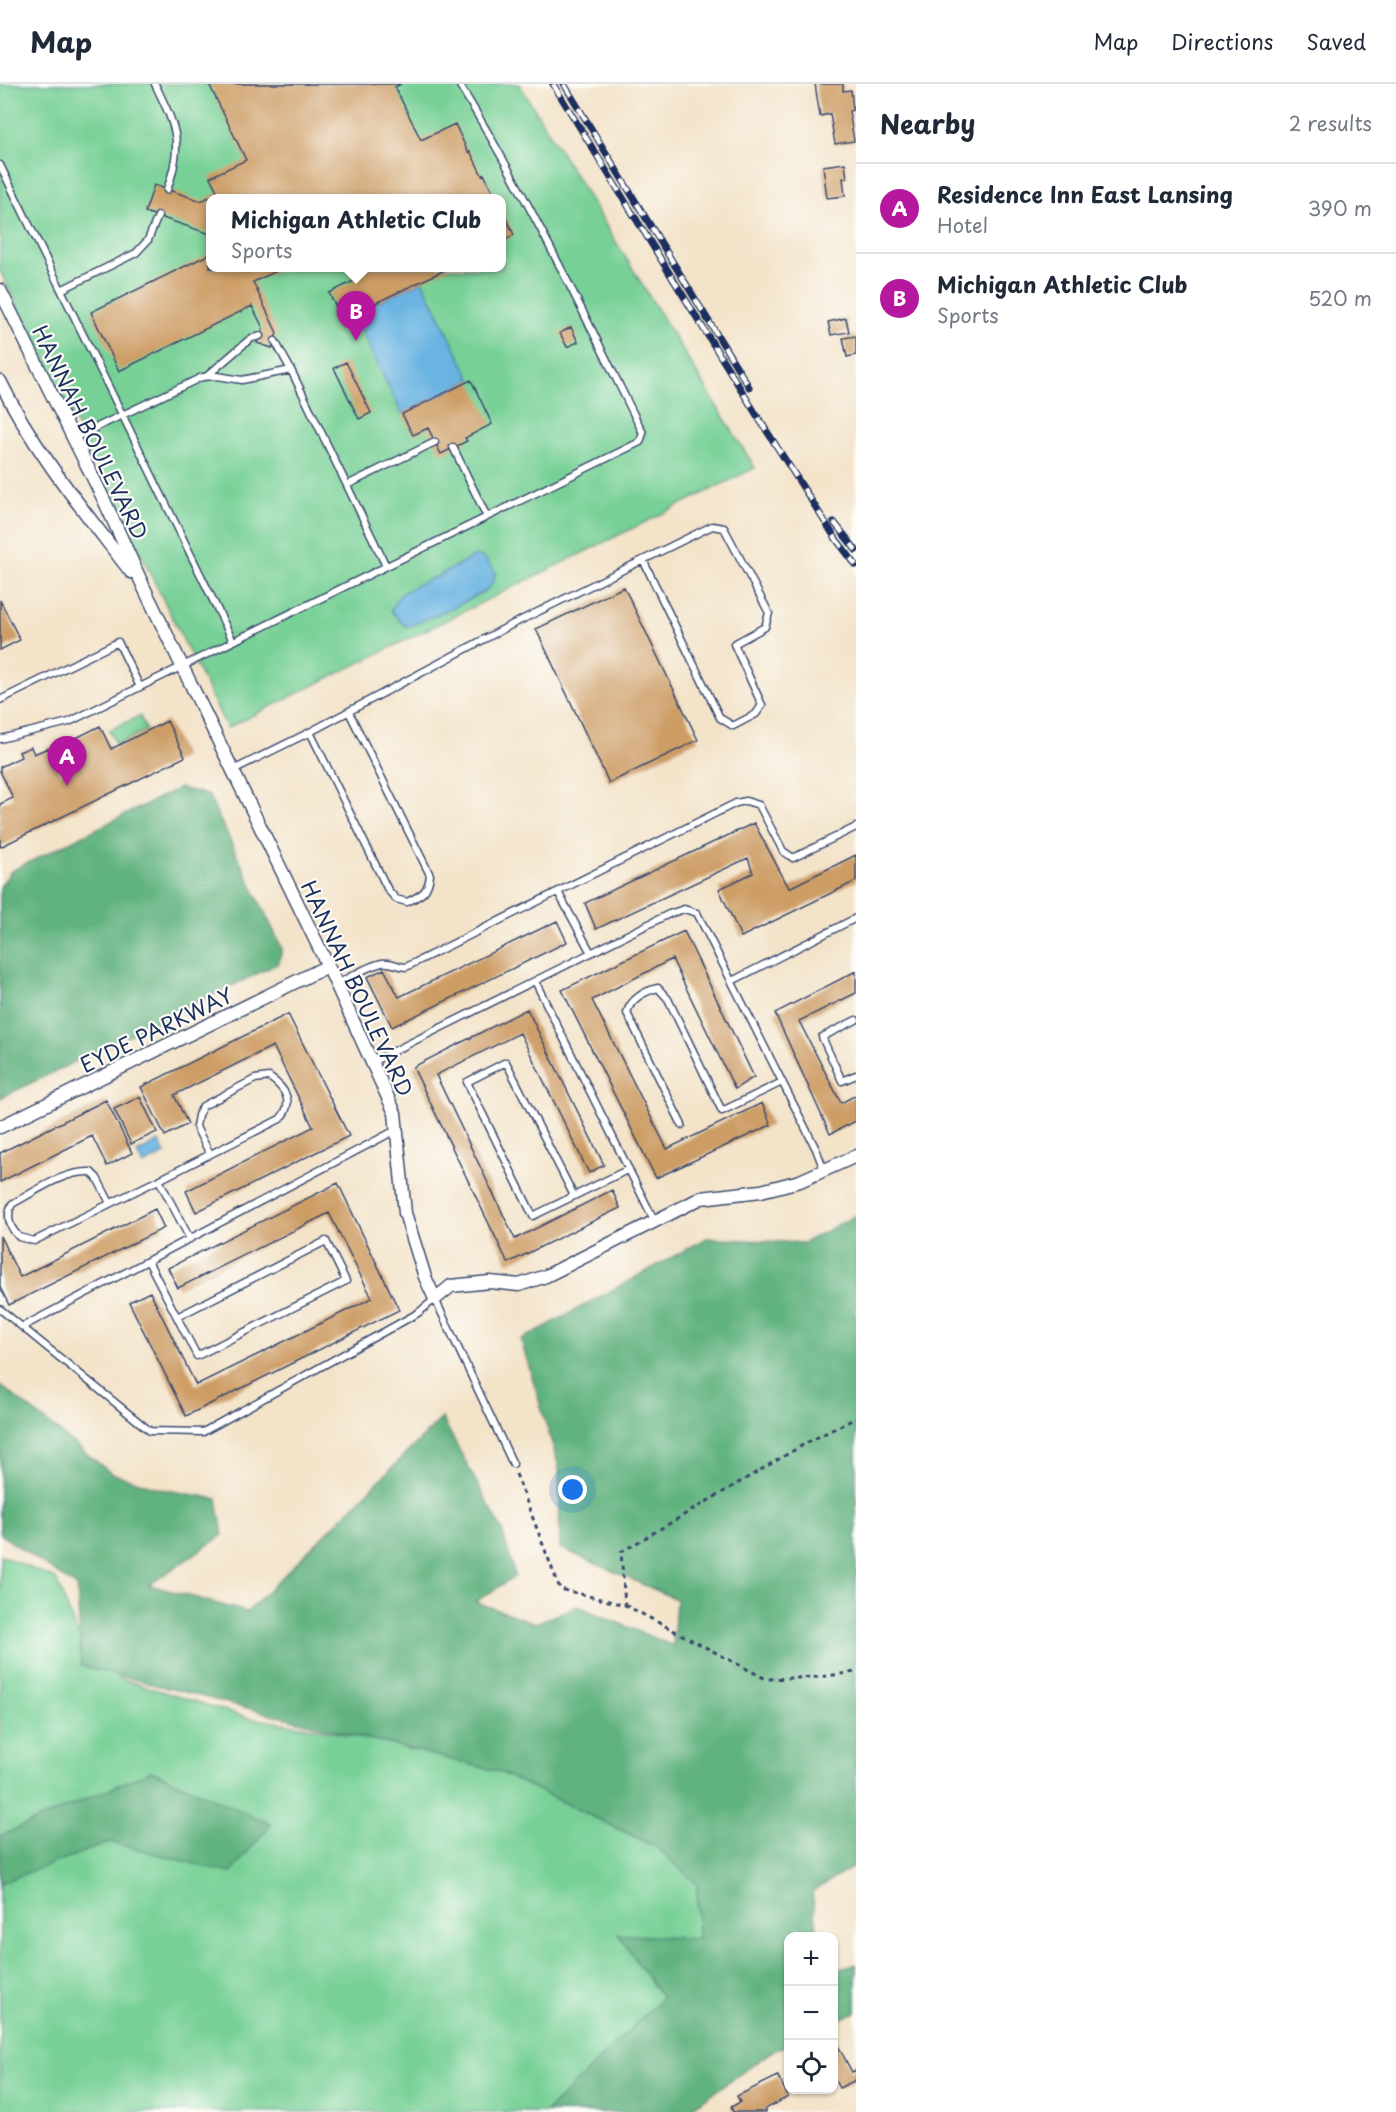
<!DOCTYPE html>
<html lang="en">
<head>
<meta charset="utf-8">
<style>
	:root { --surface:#fff; --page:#f2f2f3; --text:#1f2937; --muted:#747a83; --line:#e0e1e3; --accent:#b5179e }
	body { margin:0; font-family:"Playpen Sans",sans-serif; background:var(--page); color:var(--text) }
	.controls { position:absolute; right:18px; bottom:18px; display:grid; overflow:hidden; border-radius:12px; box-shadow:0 2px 4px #0004 }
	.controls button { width:54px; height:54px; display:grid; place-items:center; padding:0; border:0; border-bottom:2px solid var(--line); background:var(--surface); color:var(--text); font:30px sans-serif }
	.you { position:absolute; left:573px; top:1406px; width:21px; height:21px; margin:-15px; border:4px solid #fff; border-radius:50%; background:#1a73e8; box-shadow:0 0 0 9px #1a73e833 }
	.badge { display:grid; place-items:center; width:39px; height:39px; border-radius:50%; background:var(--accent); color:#fff; font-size:20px; font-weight:700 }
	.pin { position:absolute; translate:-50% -50px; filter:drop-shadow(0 2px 3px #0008) }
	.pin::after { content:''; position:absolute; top:32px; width:21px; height:18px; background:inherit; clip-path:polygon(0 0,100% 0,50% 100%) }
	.popup { position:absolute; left:206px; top:110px; width:300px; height:78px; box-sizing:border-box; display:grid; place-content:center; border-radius:12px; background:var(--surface); filter:drop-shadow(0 2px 4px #0005); font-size:20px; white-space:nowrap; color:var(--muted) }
	.popup b { font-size:22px; color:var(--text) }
	.popup::after { content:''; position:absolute; left:50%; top:100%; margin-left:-12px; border:12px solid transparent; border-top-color:var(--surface) }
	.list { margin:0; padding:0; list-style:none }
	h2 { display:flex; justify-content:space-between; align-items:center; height:78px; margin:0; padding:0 24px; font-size:26px }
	h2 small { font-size:20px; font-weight:400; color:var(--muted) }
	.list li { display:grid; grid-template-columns:39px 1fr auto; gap:18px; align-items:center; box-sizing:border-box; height:90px; padding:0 24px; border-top:2px solid var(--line) }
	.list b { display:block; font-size:22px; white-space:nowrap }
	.list p { margin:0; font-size:20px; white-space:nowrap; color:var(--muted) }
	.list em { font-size:20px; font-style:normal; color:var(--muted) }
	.icon { flex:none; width:33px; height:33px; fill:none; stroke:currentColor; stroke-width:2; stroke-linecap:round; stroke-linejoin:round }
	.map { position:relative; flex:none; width:856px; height:2028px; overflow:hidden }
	header { display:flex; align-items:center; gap:36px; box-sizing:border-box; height:84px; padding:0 30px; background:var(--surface); border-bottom:2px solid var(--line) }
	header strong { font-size:28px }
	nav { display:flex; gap:33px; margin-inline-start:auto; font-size:21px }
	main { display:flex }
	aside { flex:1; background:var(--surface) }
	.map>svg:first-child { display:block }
</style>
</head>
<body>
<header>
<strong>Map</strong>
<nav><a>Map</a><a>Directions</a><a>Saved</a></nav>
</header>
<main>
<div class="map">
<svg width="856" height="2028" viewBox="0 0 856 2028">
	<rect width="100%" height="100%" fill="#fdfcf7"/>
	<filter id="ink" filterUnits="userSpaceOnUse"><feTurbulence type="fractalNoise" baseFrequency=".0167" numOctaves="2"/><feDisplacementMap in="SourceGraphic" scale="12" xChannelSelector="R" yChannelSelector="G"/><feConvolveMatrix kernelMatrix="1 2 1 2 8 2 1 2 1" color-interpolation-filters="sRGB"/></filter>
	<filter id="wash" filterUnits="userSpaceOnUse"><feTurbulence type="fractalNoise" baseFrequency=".008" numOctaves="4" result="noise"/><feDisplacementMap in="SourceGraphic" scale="24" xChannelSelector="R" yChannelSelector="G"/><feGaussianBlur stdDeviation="1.35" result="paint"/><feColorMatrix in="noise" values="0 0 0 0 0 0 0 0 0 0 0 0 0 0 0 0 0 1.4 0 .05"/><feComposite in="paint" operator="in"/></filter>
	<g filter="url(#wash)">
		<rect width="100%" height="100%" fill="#f3e3c9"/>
		<!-- green -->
		<path fill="#77d096" stroke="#49807a" stroke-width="1.5" fill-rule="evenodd" d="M0,0H519L755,384L227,644L0,187ZM210,115H502V184H210Z
			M140,632L146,646L116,661L109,646Z
			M0,1471L56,1495L77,1549L121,1595L249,1634L315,1644L437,1669L511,1681L731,1804L634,2028H0Z"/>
		<!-- forest -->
		<path fill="#61b27f" stroke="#3e706e" stroke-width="1.5" d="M179,704L208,711L282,864L279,879L0,1014V803L11,787Z
			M856,1131V1781L812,1808L818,1852H788V1960L771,1968L686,2028H546L662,1914L618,1850L698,1855L697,1800L656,1763L500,1688L81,1582L77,1503L0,1450V1301L111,1389L161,1405L217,1415L223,1451L149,1501L247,1528L442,1334L502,1446L515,1492L475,1518L536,1539L578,1522L673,1562L676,1515L560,1464L559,1383L521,1256L707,1154L804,1159Z
			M151,1687L271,1740L230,1789L110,1758L0,1799V1752Z
			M856,1880V1928L834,1938V1885Z"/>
		<!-- water -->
		<path fill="#69b4e2" stroke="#4272a0" stroke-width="1.5" d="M422,197L471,296L402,330L353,230Z
			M478,472L485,475L495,489L493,498L487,506L456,522L410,542H405L391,527C398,502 424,500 444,489C455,483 465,475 478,472Z
			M159,1057L165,1070L143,1081L137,1069Z"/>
		<g id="blocks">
			<!-- building -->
			<path fill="#cd9d66" d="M209,0H401L395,3L421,56L455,40L468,68L470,67L482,91L484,90L496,115H210V150L145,128L154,101L201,117L218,109L210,93L246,76Z
				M815,0H843V7L851,6L853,26L849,27L854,57L835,60L830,30L820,32Z
				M845,79L847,94H843L845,112L827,114L823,82Z
				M502,125L514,151L502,158Z
				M210,170V184H283L253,198L277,249L272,264L257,259L263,244L252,222L119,287L91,228Z
				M347,184H449L342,235L329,209L354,197Z
				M846,234L849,248L831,251L828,238Z
				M571,243L578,258L567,263L560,249Z
				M856,252V271L847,273L843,254Z
				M346,278L371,329L359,335L334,284Z
				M471,296L492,340L465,354L467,357L441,370L428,344L413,351L402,330Z
				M624,503L698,656L609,699L536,545Z
				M0,516L20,556L0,566Z
				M167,637L185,673L0,763V720L13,714L0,687V683L21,673L19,668L31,663L34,670L48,664L61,690L75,683L64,660L100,642L111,665Z
				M754,739L789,804L856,771V797L741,853L719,805L753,789L748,774L596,845L585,819Z
				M557,837L567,858L392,943L367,893L384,885L399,913Z
				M684,847L754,993L735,1005L672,875L592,916L667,1065L762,1019L771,1041L656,1094L562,906Z
				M856,887V909L799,937L841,1019L856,1011V1037L830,1050L775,929Z
				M527,925L604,1081L589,1089L520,949L436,991L515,1155L612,1106L620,1124L508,1179L413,983Z
				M288,930L349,1052L196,1128L186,1107L313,1043L273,962L174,1011L188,1040L165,1052L141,1003Z
				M140,1013L157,1048L131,1060L114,1025Z
				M106,1016L132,1069L107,1082L92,1052L0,1098V1069Z
				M338,1099L399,1226L186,1332L129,1218L150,1208L196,1301L372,1214L329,1129L178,1204L168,1184Z
				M155,1125L164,1144L9,1221L0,1203V1152L20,1193Z
				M836,1958L852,1988L856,1986V1996L839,2004L834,1994V1959Z
				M778,1992L788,2013L765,2025L766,2028H733L731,2023L740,2018L737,2012Z"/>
		</g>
	</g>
	<g filter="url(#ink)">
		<use href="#blocks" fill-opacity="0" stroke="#3b4a6e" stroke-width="1.5"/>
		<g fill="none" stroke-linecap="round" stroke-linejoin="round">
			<defs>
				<path id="service" d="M155,0C176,44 184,58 167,106
					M0,81L233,557
					M61,206L136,169L148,156L158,132
					M275,257L291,286
					M207,292L250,255L260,252
					M74,354L202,293L217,292L242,296L291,286L386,482
					M453,363L487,433
					M347,401L435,358
					M0,616L118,558L140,603L640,358L643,349L641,345C583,228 527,111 459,0
					M310,648L388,806L396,815L407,818C422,811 428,808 430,791L349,628
					M0,655L69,638L140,603
					M233,686L310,648L509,542L712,442L724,444L769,529L765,543L734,560L762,621L756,630L733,642L720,634L643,476
					M558,808L591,869
					M535,897L654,1136
					M732,897L856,834
					M337,900C351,893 367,882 382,879C392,877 397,883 406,883L736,719L746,717L759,721L783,767L793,774L856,743
					M856,936L822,953L842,997L856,991
					M372,978L669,830L684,825L697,829L816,1065L824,1086
					M682,1041L627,929C630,915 645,907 658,904L668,915L722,1027L782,998
					M574,1112L533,1132L467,998L506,978L574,1112L629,1085
					M110,1119L97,1094L91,1088C64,1086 35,1108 12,1120C6,1132 9,1143 19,1153L34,1157L150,1100L159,1096
					M190,1155L159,1096L280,1035C295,1018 285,1004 269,993L255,995L203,1022L198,1031L196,1043L210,1070
					M148,1177L197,1272L346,1197L326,1157L177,1233
					M0,1225L150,1347L203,1348L418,1229L435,1215L513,1380
					M22,1243L396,1046"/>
				<path id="minor" d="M0,206L104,416L145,506L328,882L395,1029L405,1129L425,1193L435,1215L451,1202L490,1198L519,1201L546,1192L701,1114L761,1107L800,1097L856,1072
					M0,297C34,367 84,427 131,488
					M0,1043L328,882"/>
			</defs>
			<!-- service casing -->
			<use href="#service" stroke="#3b4a6e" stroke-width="9"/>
			<!-- minor casing -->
			<use href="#minor" stroke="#3b4a6e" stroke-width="15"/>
			<!-- path -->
			<path stroke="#3b4a6e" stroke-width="3" stroke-dasharray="4.5 4.5" stroke-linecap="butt" d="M516,1390L560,1505L625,1521L621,1468L808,1358L856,1334
				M625,1521L766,1595L819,1593L856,1588"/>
			<!-- service -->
			<use href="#service" stroke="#fff" stroke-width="6"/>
			<!-- minor -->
			<use href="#minor" stroke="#fff" stroke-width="12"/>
			<defs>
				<path id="rail" d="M553,0L761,338L836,455L856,481
					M564,0L749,303
					M834,438L856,466"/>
			</defs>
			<!-- rail casing -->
			<use href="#rail" stroke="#1b2f5e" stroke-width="7"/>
			<!-- rail -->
			<use href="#rail" stroke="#fdfcf7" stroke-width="4.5" stroke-dasharray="14" stroke-linecap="butt"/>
		</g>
	</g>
	<g text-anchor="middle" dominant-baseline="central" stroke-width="4.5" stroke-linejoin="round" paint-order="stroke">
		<!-- street labels -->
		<g font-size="21" fill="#1b2f5e" stroke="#fdfcf7">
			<text transform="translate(91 348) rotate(64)">HANNAH BOULEVARD</text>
			<text transform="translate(358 904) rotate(65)">HANNAH BOULEVARD</text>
			<text transform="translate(156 945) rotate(-26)">EYDE PARKWAY</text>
		</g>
	</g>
</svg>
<div class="controls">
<button>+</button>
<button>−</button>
<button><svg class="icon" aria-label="locate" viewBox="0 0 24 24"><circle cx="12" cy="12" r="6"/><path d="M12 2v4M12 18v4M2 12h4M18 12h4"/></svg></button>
</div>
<div class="you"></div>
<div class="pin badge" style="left:67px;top:702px">A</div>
<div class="pin badge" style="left:356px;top:257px">B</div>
<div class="popup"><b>Michigan Athletic Club</b>Sports</div>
</div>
<aside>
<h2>Nearby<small>2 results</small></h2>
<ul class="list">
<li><span class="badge">A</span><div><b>Residence Inn East Lansing</b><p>Hotel</p></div><em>390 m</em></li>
<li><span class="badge">B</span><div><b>Michigan Athletic Club</b><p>Sports</p></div><em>520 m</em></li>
</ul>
</aside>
</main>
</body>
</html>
